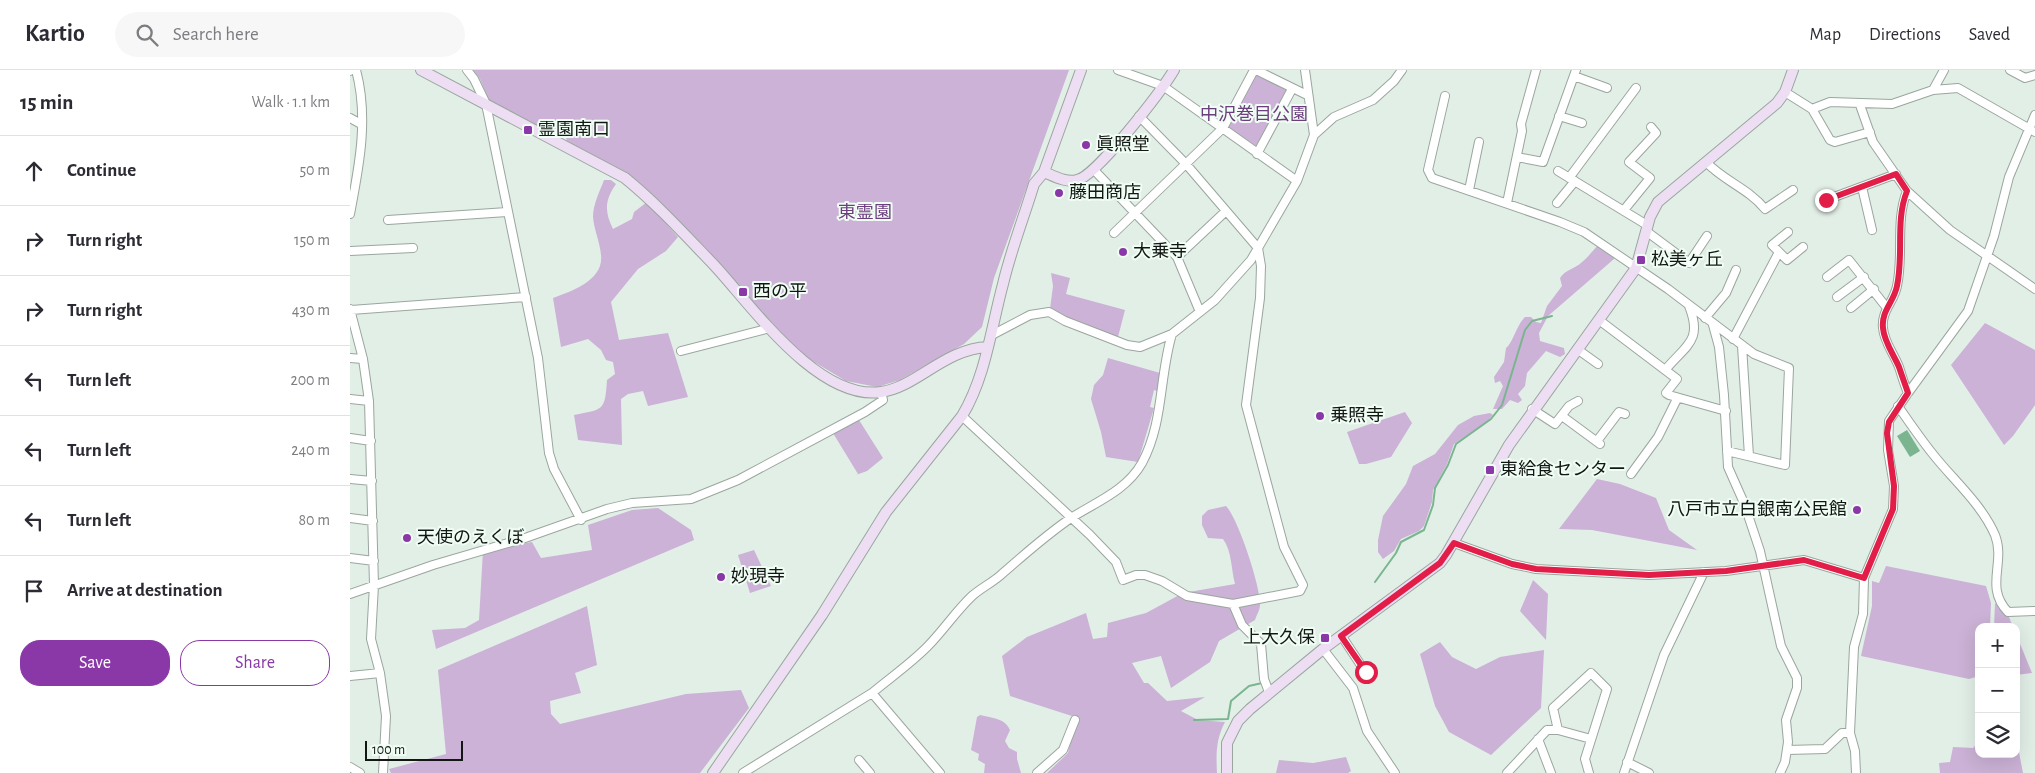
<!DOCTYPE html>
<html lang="en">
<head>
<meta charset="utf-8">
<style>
	:root { --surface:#fff; --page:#f7f7f7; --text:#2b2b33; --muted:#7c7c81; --line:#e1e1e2; --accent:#8a38a7 }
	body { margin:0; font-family:"Alegreya Sans","Noto Sans JP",sans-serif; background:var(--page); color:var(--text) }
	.controls { position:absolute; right:15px; bottom:15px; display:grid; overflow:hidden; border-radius:10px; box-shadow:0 5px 20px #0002 }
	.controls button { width:45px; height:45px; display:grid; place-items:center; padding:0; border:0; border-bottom:1px solid var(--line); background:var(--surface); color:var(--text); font:25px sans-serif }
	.scale { position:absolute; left:15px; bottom:12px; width:98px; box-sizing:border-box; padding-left:5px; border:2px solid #121714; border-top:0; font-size:14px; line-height:18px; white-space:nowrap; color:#121714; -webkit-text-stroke:4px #f0fdf4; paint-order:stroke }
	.stop { position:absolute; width:15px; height:15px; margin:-11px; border:4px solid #e11d48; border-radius:50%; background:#fff }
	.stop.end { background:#e11d48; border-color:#fff; box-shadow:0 1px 5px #0008 }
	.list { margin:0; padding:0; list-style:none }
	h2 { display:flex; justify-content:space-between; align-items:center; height:65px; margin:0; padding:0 20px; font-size:21px }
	h2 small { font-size:16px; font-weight:400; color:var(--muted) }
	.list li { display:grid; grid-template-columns:32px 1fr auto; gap:15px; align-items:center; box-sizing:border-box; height:70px; padding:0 20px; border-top:1px solid var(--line) }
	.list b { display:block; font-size:19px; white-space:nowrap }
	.list em { font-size:16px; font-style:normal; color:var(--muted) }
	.actions { display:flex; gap:10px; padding:15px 20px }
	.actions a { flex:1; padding:11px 0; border:1px solid var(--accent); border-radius:20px; text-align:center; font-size:18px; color:var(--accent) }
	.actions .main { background:var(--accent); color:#fff }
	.icon { flex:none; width:28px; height:28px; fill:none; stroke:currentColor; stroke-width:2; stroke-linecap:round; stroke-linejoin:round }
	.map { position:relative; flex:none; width:1685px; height:703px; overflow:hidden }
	header { display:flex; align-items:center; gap:30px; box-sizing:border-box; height:70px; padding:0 25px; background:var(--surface); border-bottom:1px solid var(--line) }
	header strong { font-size:24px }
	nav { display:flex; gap:28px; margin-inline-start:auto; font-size:18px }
	.search { width:350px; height:45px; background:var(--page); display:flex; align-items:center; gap:12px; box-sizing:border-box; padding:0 18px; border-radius:28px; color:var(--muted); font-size:19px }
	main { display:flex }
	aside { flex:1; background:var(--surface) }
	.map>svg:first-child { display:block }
</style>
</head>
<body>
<header>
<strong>Kartio</strong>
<div class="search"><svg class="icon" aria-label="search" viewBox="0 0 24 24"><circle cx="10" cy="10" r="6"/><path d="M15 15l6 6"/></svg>Search here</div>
<nav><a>Map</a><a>Directions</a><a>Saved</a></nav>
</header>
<main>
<aside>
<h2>15 min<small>Walk · 1.1 km</small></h2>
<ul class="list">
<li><svg class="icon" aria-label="ahead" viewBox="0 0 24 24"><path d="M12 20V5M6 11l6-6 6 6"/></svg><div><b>Continue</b></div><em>50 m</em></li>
<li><svg class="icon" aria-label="right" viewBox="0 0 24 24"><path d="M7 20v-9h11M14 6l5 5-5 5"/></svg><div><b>Turn right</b></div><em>150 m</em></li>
<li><svg class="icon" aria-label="right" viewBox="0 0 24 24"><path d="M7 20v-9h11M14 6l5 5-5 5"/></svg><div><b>Turn right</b></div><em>430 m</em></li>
<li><svg class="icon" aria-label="left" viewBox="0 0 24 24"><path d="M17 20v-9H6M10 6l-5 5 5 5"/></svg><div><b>Turn left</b></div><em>200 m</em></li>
<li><svg class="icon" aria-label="left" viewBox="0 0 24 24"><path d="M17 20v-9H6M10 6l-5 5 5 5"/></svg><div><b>Turn left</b></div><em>240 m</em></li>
<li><svg class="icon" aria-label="left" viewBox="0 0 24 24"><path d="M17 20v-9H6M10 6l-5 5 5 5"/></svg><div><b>Turn left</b></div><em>80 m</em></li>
<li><svg class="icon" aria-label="arrive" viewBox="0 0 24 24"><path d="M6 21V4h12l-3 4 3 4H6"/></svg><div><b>Arrive at destination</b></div></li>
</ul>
<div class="actions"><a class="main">Save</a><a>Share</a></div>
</aside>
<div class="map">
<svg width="1685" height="703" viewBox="0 0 1685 703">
	<rect width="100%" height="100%" fill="#e2efe7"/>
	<!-- green -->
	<path fill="#cbb2d6" d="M123,0H719L644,208L632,257L614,274L550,310L527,317L496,311L459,289L444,277L369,194L292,116L270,99L217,71L216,68L210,64L206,65L139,30L130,9Z
		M904,0L942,19L907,84L873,58Z
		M254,110H261L266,114C255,130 254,141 263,159L282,149L284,142L297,132L328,167L316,181L288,199L261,232L269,270L318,263L338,327L298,336L293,321L278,324L271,329L272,375L228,370L224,345C253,339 255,342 257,310L265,304L263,292L256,290L251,280L238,269L211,277L203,228C222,221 254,210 251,185C250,172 244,160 243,147C243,134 250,121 254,110Z
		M1248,175L1264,186V189L1198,246L1189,263L1190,271L1214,278L1215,284L1210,287L1196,281L1177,303L1175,316L1168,324L1172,330L1168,333L1160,330L1152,339H1143L1153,316L1150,311L1145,313L1144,307L1154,292L1156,278C1163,273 1166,256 1175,247H1181L1186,252L1191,253L1197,236L1212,216L1210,208C1215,201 1218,201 1225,197C1233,193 1242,182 1248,175Z
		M701,203L720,208L716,224L775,240L768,267L717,248L700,239L703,216Z
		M1635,253L1685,280V335L1663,366L1654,375L1601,295Z
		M758,288L810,303L807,321L804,320L800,337L804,338L788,392L756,387L751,362L741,329L744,315L753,305Z
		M1055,342L1062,353L1041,387L1016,394H1009L997,362Z
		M1140,343L1143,345L1136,353L1104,374L1097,394L1083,420L1082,432L1074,456L1069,461L1051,469L1044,481L1033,489L1028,482V470L1033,446L1056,414L1063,396L1085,384L1108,355L1124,346Z
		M509,350L533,388L517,401L506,405L508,404L483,363Z
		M1247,409L1270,414L1306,428L1319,460L1347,480L1242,460L1209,459Z
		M876,436C888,448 911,518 910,535C910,540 906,546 905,550L869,571L860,592L821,618L811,586L782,593L794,613H798L817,631L855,627L831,641L848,650L875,652C866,669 866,684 867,703H697L718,683L725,647L660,626L652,586L677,567L736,543L743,569L757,567L758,553L796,543L833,523L885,514C881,499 882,481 873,469L858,468L852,455V446L858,440Z
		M308,438L341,460L344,470L86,579L82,560L115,558L129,550L133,480L182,472L191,488L242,480L238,455L282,440Z
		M404,480L421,516L400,523L388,485Z
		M1536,496L1636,516L1641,533L1640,557H1629V606L1619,609L1511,586L1522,536V511L1529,513Z
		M1183,510L1198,524L1196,570L1170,541Z
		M1645,533L1659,547L1663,557H1644Z
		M237,536L247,595L225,603L231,623L200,631L201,644L210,654L336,624L391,620L399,638L350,703H41L39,699L96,684L88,600Z
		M1666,564L1682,603L1666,605Z
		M1090,572L1102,587L1126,599L1150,587L1194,580L1191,638L1141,685L1099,662L1085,636L1070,584Z
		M630,645C642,648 655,648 660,660L655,671L659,678L667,682V689L671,703H634L635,694L628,690L629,684L621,680L627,647Z
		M1629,671V684H1666L1667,672L1673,703H1590L1589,693L1600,692L1603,677L1623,678Z
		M996,687L1001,701L998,703H926L929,690L963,693Z"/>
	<!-- water -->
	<path fill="#7ab590" d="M1557,360L1570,381L1560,387L1547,366Z"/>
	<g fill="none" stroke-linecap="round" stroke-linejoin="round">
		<!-- stream -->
		<path stroke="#7ab590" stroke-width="2" d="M1025,512L1046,483L1051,472L1074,460L1083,435L1085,418L1098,395L1106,374L1141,349L1152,335L1175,260L1182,251L1202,246
			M844,650L878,649L881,631L899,616L912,613"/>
		<defs>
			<path id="street" d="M117,0L124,9L136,34L188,288L199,383L204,399L231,450
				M768,0L813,16L947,111
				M906,0L957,25
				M1660,0L1675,8L1685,5
				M0,1L1,0
				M1224,6L1257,18
				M1583,20L1608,18L1685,62
				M1435,22L1462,39L1480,32L1542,34L1583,20L1594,0
				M1095,26L1078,100L1082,108L1210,152L1234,162L1318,219L1404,284L1439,298L1435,395L1377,381
				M1510,35L1523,72L1557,121L1600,160L1685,219
				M1462,39L1480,70L1485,72L1520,62
				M789,46L836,94L908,178L911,196L910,228L896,335L934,477L953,515L950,521L883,534L892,555L911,574L914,609L919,622
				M1209,46L1232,53
				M0,48L11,54
				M964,65L984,47L1023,30L1044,11L1052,0
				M907,84L942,19
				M1167,87L1193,92L1226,0
				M1356,92C1374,111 1399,119 1415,139L1443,120
				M744,100L827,187L850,242
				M1208,101L1297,155
				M1219,108L1286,18
				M1512,117L1522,160
				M1119,120L1129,72
				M1557,121C1545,151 1554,184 1547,216C1544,232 1531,241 1533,258C1534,272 1544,284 1549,297C1552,306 1554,314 1558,323
				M1476,130L1546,104
				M1157,133L1172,61L1171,54L1186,0
				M1207,133L1225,111
				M1274,140L1300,108L1279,92L1306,63L1301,57
				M0,144C9,97 19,48 6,0
				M38,150L157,142
				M1296,161L1339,193L1357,166
				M1438,162L1422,175L1437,190L1453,177
				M764,163L873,58L904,0
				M0,181L63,178
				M827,187L876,141
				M1477,207L1499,190L1537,238
				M1487,227L1514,207
				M1501,238L1524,219
				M0,239L13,289L19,331L24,515L21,569L30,603L36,646L33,703
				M1,240L176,227
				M1355,248L1376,223L1386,200
				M1249,250L1327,309L1316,323L1319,325L1376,341
				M1363,255L1369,277L1374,325L1378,397L1394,433L1410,481L1431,576L1447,608V618L1436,650L1438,672L1435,692L1430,703
				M640,266L680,245L699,242L715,251L777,275L790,277L822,264L865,230L901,190L947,111L964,65L955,0
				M1383,269L1429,182
				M1392,276L1399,386
				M1227,279L1248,294
				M331,281L420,258
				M0,288L13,289
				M1316,299C1336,275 1353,271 1339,236
				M0,329L19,331
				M1548,336C1559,352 1570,368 1582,383C1603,410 1631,433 1645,465C1656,493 1634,517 1658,542L1685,541
				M1182,339L1205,354L1219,336L1228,331
				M612,346L740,465L766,492L773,510L786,505H795L812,511L837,526L883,534
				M1212,346L1250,374
				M0,368L21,371
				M1247,371L1269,342L1275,344
				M1281,404L1308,367L1327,329
				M0,409L22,411
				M0,448L23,451
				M1104,473L1162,494L1186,499L1299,505L1376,501L1454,490L1514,508L1543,439L1544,416L1538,380L1539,351L1558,323L1618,241L1644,166L1659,107L1685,45
				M0,488L24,491
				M0,524L83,495L175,468L257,439L282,433L341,429L388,410L515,342L533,330L531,322
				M991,565L1016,603
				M973,579L1003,618L1017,661L1045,703
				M0,606L30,603
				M1208,660L1203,638L1241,603L1257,619L1235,689L1239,703
				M1188,669L1201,703
				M1437,680L1475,679L1492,663H1500
				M509,690L520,703
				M1277,692L1299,703
				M0,697L10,703
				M393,703L522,623
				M590,703L522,623C540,608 560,594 577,577C593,561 606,541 622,526C632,517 644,512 653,503C675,484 696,465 721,448C746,432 776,421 792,393C814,352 809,307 822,264
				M687,703L713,680L725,650
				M1157,703L1197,660H1208L1241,669
				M1274,703L1314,585L1354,502
				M1506,703L1505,681L1500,663L1504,577L1513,544L1514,508"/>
			<path id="secondary" d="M71,0L275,108C307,134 335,165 364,195C402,236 468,331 531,322C567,317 594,279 638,277
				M694,102C704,106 716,113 727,110C746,107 812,20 824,0
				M363,703L472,545L536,442L612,346C636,306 641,258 653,214C661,180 674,147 684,114L694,102L731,0
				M877,703V673L888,651L900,639L973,579L1090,493L1096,485L1159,375L1286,198L1300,147L1308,132L1427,33L1435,22L1443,0"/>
		</defs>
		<!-- street casing -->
		<use href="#street" stroke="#9aa69e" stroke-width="10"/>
		<!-- secondary casing -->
		<use href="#secondary" stroke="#9aa69e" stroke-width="12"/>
		<!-- street -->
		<use href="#street" stroke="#fff" stroke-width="8"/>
		<!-- secondary -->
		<use href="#secondary" stroke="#eedef4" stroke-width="10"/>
	</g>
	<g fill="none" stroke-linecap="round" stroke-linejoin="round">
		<!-- route -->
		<path stroke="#e11d48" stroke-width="6" d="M1016,602L991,566L1090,493L1104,473L1162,494L1186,499L1299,505L1376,501L1454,490L1514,508L1543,439L1544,416L1537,363L1539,352L1558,323C1555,314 1552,306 1549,297C1544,285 1534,272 1533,258C1531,241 1544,232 1547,216C1554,184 1545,151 1557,121L1546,104L1476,130"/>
	</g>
	<!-- markers -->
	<g fill="#8a38a7" stroke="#f0fdf4" stroke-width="2">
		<rect x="173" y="55" width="10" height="10" rx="2.5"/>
		<circle cx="736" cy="75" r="5"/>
		<circle cx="709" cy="123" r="5"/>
		<circle cx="773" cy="182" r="5"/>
		<rect x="1286" y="185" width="10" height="10" rx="2.5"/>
		<rect x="388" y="217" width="10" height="10" rx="2.5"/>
		<circle cx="970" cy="346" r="5"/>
		<rect x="1135" y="395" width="10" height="10" rx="2.5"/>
		<circle cx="1507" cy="440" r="5"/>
		<circle cx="57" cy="468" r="5"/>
		<circle cx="371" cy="507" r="5"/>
		<rect x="970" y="563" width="10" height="10" rx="2.5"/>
	</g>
	<g text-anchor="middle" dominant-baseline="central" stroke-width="4" stroke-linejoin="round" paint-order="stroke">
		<!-- park labels -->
		<g font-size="18" fill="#6c3e7e" stroke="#f0fdf4">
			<text x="904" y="45">中沢巻目公園</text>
			<text x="515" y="143">東霊園</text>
		</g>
		<!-- poi labels -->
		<g font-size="18" fill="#121714" stroke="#f0fdf4" text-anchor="start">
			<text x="188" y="60">霊園南口</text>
			<text x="746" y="75">眞照堂</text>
			<text x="719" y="123">藤田商店</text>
			<text x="783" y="182">大乗寺</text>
			<text x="1301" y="190">松美ヶ丘</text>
			<text x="403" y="222">西の平</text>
			<text x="980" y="346">乗照寺</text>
			<text x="1150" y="400">東給食センター</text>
			<text x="1497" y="440" text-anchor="end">八戸市立白銀南公民館</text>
			<text x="67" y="468">天使のえくぼ</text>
			<text x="381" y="507">妙現寺</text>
			<text x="965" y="568" text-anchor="end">上大久保</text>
		</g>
	</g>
</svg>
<div class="controls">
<button>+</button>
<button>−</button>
<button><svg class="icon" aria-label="layers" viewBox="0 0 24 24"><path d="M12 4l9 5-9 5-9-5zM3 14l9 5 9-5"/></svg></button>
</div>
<div class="scale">100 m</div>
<div class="stop" style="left:1016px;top:602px"></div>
<div class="stop end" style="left:1476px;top:130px"></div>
</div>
</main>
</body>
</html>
